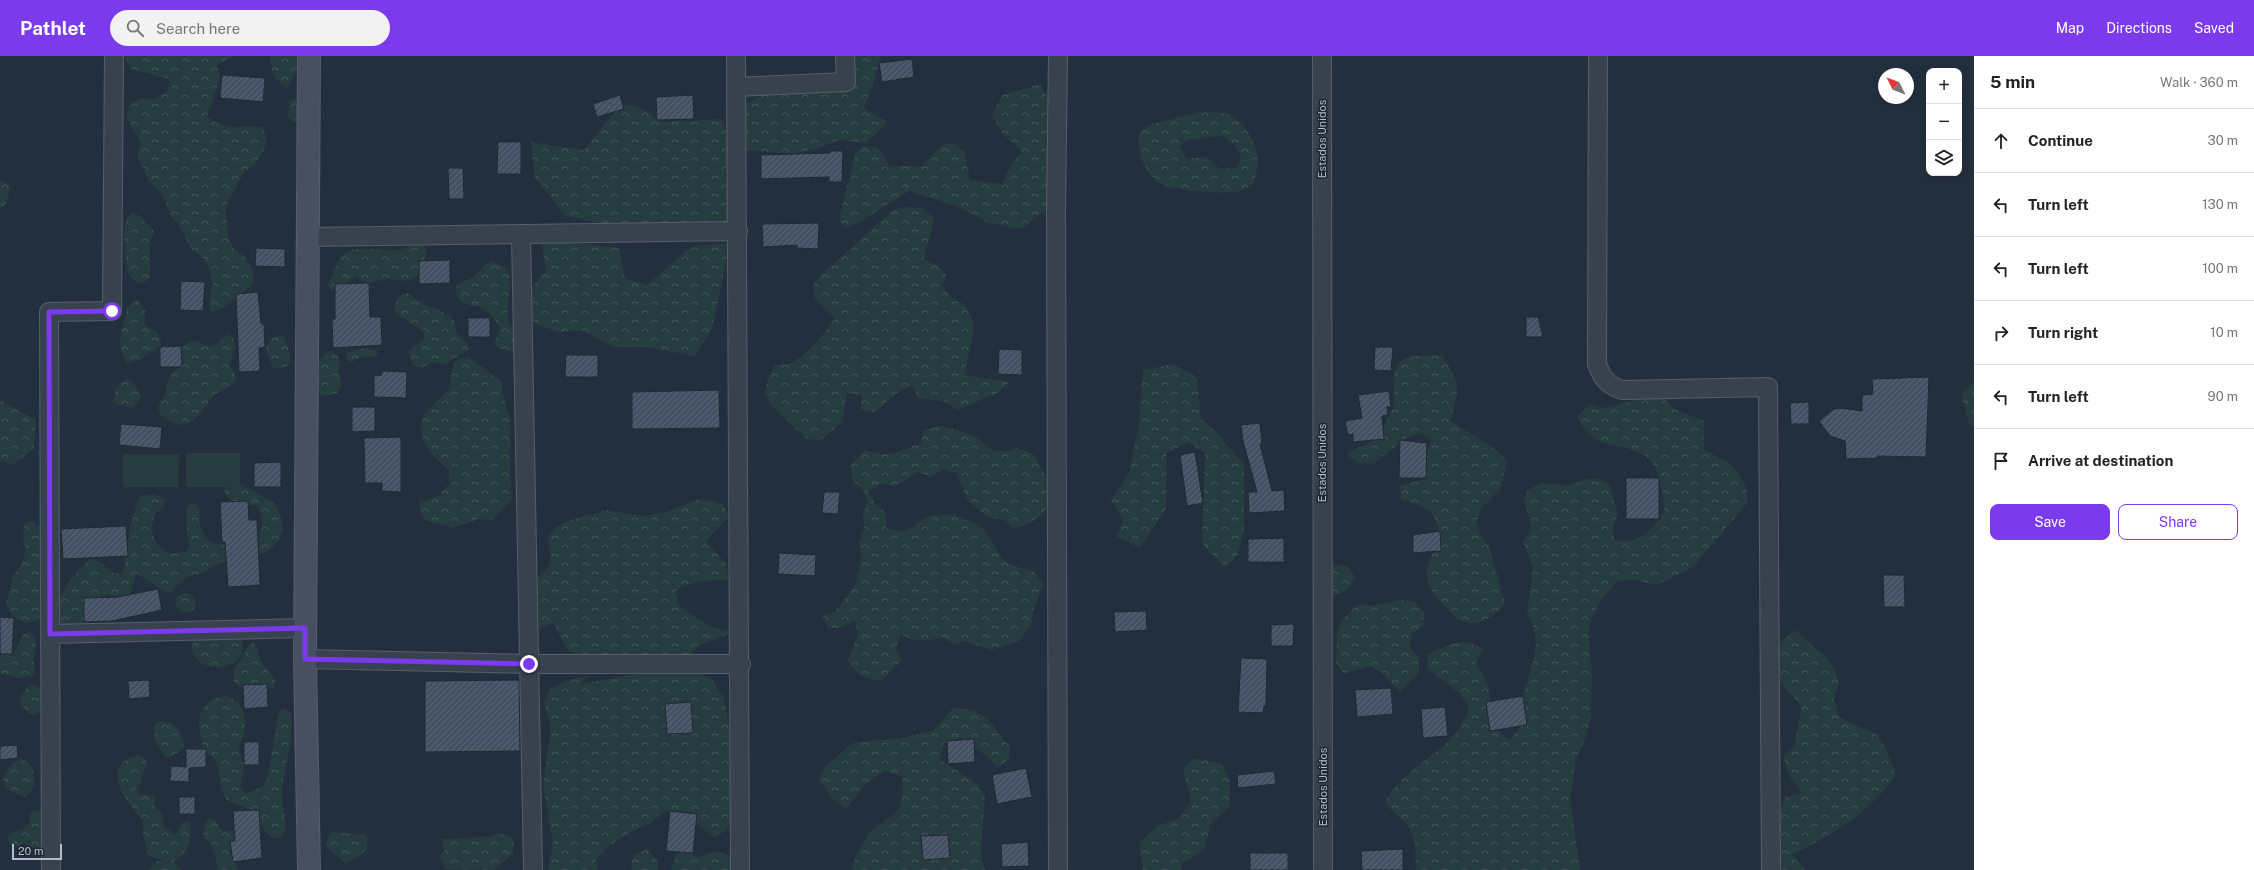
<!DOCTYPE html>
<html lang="en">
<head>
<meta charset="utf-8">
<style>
	:root { --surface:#fff; --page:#f2f2f2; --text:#222; --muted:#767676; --line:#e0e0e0; --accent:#7c3aed }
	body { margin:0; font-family:"Public Sans",sans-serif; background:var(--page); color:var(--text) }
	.controls { position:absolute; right:12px; top:12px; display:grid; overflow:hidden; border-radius:8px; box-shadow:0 2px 10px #0003 }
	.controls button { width:36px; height:36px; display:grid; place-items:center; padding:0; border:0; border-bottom:1px solid var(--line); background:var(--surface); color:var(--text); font:20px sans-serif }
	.compass { position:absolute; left:1878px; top:12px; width:36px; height:36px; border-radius:50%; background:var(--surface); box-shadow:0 2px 10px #0003; rotate:312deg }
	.scale { position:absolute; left:12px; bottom:10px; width:50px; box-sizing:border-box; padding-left:4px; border:2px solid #b4bcc9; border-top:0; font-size:11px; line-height:14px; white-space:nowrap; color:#b4bcc9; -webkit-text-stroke:3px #1d2633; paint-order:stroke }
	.stop { position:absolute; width:12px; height:12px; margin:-9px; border:3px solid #7c3aed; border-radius:50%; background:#fff }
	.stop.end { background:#7c3aed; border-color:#fff; box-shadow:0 1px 4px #0008 }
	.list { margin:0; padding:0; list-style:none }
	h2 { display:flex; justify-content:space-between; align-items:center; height:52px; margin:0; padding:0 16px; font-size:17px }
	h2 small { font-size:13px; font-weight:400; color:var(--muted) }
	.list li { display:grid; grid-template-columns:26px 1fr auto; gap:12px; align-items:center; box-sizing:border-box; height:64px; padding:0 16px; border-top:1px solid var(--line) }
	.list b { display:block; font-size:15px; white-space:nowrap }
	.list em { font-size:13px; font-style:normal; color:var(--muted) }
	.actions { display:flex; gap:8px; padding:12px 16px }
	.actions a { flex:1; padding:9px 0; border:1px solid var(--accent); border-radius:8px; text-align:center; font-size:14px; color:var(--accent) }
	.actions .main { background:var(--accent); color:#fff }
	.icon { flex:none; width:22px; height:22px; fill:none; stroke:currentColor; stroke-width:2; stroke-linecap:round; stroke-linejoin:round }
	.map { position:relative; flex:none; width:1974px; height:814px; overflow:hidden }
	header { display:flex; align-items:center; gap:24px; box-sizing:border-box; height:56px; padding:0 20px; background:var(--accent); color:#fff }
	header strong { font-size:19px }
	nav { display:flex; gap:22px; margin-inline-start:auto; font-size:14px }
	.search { width:280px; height:36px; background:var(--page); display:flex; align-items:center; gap:10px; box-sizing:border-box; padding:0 14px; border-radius:22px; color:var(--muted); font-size:15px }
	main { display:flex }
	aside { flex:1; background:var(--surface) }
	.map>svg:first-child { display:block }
</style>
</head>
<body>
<header>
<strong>Pathlet</strong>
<div class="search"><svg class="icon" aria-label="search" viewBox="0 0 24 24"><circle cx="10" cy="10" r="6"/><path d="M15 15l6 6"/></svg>Search here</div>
<nav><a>Map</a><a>Directions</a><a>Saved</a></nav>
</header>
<main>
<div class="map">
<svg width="1974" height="814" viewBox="0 0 1974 814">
	<defs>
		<pattern id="forest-crowns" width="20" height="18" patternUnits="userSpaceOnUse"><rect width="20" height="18" fill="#263c3f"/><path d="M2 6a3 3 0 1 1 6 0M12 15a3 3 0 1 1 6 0" fill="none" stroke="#435659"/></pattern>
		<pattern id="building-hatch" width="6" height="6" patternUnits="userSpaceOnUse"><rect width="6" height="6" fill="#455162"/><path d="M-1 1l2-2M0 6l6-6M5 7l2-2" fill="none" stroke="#5d6877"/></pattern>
	</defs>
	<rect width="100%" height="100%" fill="#242f3e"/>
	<!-- forest -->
	<path fill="url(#forest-crowns)" fill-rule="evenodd" d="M125,0H233L217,9L220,23L207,61C232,77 237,68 263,71L267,84L263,96L255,108L244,116L225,152L228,181L234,193L245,201L252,213L254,227L224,252L211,256L209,242L213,228L210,215L203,202L192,194L179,169L170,160L166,147L159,134L149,125L137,101L141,87L127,63L129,48L141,42L155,43L167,36L170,23L131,13Z
		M270,0H301L300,7L288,32C273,23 272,17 270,0Z
		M852,0H881L873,29L864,52L888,66L866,87L839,84L815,93L789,98L746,94L740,52L762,39L819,30L855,20Z
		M1041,28L1054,56L1046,85L1056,137L1052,149L1021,173L989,167L956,150L909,135L858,167L845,172L839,163L855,98L863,90L877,91L890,110H922L943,89L954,87L964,96L970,124L1003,128L1007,116L1022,95L1003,78L992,59L1003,39Z
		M295,43L303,51L299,64L293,66L288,61L289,47Z
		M621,48L639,51L663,66L721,63L731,87L725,121L734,149L720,178L622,172L566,160L535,122L531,86L584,94Z
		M1199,56C1226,56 1237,56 1250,80C1260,98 1259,108 1254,127C1250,130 1245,134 1240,135C1225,139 1170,135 1158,126C1147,118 1141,105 1139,92C1138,82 1138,77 1146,70ZM1222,80L1235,89L1241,101L1235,112L1220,113L1207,101L1187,103L1179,90L1189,84Z
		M0,124L6,126L10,132L7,146L0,153Z
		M908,151L922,152L933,161C933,178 926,187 924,203L936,209L946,218L943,231C946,235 949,241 953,243C957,245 962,246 964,249C983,270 966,295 966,318C982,325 992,321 1009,326L999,336L957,354L947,346L919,342L912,329L900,335L874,356L861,354V339L847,337L842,366L820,385L806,382L772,350L765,338L768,323L775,309C780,309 786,309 791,307C809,298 824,278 835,262L815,243L813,229L822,218L894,153Z
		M133,157L140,160L154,175C147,193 152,204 149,223L143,227L136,226L127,216L124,175L127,162Z
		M541,183L619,192L625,222L647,229L691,191L730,187L712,273L695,300L646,291H613L581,274L559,276L535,268L518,247L546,215Z
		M418,185L424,189L427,195L419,220L409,225L388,223L368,227L355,221L332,235L327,230C332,221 335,208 342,200C353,186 383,197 399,194C405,193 412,188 418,185Z
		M492,205C524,216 504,239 508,261C510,273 519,281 520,293L513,296L499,292L494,287L500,272C496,265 490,255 482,252C477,249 471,250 467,248C458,245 450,234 460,227C463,225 468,224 471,222C480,218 483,208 492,205Z
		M410,237C417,250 442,251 454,264L457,277L467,287L468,294L445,308L431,306C425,312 421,313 413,309L408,296L424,282L423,275L395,257C394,246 398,238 410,237Z
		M138,243L145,255V269L157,276L162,289L140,304L127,308C114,281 123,279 127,252Z
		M227,278L233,282L235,290L230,310L237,322C229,335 223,332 213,340C210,343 208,347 206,350C188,374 183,373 160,359L158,352L160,345L165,339L170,319L181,310L183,289C198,278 202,293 214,289C219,287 223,282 227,278Z
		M283,279C289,293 300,315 273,312L266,293C269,284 273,280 283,279Z
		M365,292L376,294L378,297L376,300L359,302L350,307L346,302L347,297Z
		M331,295C343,301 338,307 339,318C340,323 342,326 341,331L337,337L324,340L318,337C322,320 305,307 331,295Z
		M1442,299C1461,330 1460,331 1450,365L1497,394L1507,405L1501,432L1482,452L1477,465L1480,478L1489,490L1505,547C1494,561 1477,574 1459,564C1453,561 1448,553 1444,549C1436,540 1428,534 1427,521C1426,502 1444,485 1436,465C1431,451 1414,447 1401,444L1400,430L1428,422L1424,409L1431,382L1418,377L1406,382L1373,408L1358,407L1347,399C1359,389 1373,388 1381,375C1385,368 1392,357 1393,350C1397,330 1384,305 1415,300C1424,299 1433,300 1442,299Z
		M468,301L501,325L506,353L511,360L510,416L512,444L492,464L478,463L454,472L424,464L421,459L419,442L425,445L439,439L449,428V414C435,403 417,386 422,365C426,352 441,342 450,333L451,318L455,305Z
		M1174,308L1197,322L1201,363L1218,378L1244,408V474L1237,500L1225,511L1202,488L1205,397L1188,386L1167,397L1166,453L1140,492L1116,480L1123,464L1111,444L1129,417L1139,369L1143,314Z
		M124,324H131L139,335L141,342L133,352L119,349L113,346L116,333L114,334Z
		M1974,326V373L1969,367L1961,338Z
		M1649,341L1665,344L1676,354L1704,365V394C1730,407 1746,414 1748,446L1693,511L1657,529L1630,523L1616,526L1599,547L1588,573L1592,617L1591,661L1583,689L1576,702L1570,743L1580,814H1416C1415,804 1417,790 1413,780C1409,767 1394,757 1385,747C1403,707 1459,695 1469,651L1460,638L1427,612L1428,598C1450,589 1461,580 1483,593L1476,607C1480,615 1488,626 1489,635C1493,663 1483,663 1509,684L1520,672L1523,657L1522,643L1534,602L1536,586L1533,570L1527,558L1533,512L1523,486L1531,475L1529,459L1524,447L1528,434L1541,427L1569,430L1582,424L1596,422L1609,428L1618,458L1613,471L1614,484C1627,487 1636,485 1647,476C1653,471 1662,462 1664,455C1666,442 1657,408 1647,401C1621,382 1596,400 1577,360L1590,348L1603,352Z
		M0,344L36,364L34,392L12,409L0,405Z
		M939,370C948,372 958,374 967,377C990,386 989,403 1017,392L1033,398C1039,408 1049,423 1050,435C1054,456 1031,468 1014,472L1002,463L989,462L968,445L957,418L944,413L931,421L918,416L895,430L880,428L868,436L875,448L886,457V472C896,475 906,477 915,470C918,468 921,464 925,462C941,454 969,461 983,473C993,482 995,496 1005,505C1013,512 1025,511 1034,516C1038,519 1040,525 1043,529L1033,555L1031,569L1019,585L991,594L965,585L953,588L942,581C926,586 916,586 901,579L896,591L901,605L881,625C864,623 857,618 848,605L858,578L855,564L842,572H828L822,559L835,556L854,531L862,503L859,488L864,472L863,458L868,445L862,433L852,424L851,408L866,394C888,403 900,395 921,387L924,374Z
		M233,423L274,447C288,467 285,487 262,498C250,504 236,502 223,506C216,508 211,512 204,516C201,519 197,518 193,519C184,521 177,530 171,536L164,535L136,517L131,537L127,542L107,539L87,544C80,558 89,588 66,587L58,576L56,548L70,524L90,503L97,504L113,517L120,518L124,513L130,471L139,441C149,437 157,438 165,444L164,451C147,459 149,485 165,495C171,499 179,496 186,496L190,489C186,481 185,457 189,448L196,447C201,454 199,459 200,467C205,498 237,488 257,482C264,472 264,461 257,450L236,447L226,440L224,433Z
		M699,443L723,448L729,461L706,485L727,509L728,524C709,524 693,524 676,535L678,549L712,572L736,575L697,590L689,600L594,606L566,593L554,567L523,579L536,522C556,508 550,503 548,482L556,471L571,464L607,454L641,460L667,456Z
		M30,464L41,472L48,554L39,564L26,567L13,561L6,549L13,520L21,509L26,495L23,482L24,468Z
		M1332,509L1348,510L1355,523L1347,534L1334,540L1321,534L1323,521Z
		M176 547a10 10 0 1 1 20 0a10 10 0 1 1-20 0Z
		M1400,544L1414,546L1424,556L1423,570L1411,578L1410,592L1419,602V617L1400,636L1382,617L1370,610L1344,618L1336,607L1337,578L1342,564L1358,548L1372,550Z
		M1795,574L1826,602L1834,612L1839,628L1834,643L1839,661L1877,679L1886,692L1896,719C1866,760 1836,776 1792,799L1805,814H1771V795L1784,742L1801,737L1789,719L1783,700L1794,692L1802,650L1770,615L1777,589Z
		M31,576C39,586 35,591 34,602C33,610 37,613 32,621L18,622L0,617V599L14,597L24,578Z
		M241,581C256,620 180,621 194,583Z
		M251,586C258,587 258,599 261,605C265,613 273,617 276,626L273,632L256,629L241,631L233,625L234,614Z
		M691,615C706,619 714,623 720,637H723L733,694L729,707L730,721L737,749L734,762L726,774L715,782L693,765L666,754L650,768L632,775L606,792L596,804L597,814H548L553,786L543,730L551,673L544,646L551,632L563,626L590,619L580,628L648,616Z
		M31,628C44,629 42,643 43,653L35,659L28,657L21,649V639Z
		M226,640C243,645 247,660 244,677C243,682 239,687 239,691C238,698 244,706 244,713C243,724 236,728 246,738L263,730L267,724L279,656L284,652L290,656C296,687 281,713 282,743C283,758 290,769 280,782H272C262,774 259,762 249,754C241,748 231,750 225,741C216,728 224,714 210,698L202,700C205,688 199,680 199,669C198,653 211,641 226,640Z
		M953,652L973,654L986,661L1010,691L1009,703L997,712L988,701L961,682L944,687L940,703L978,729L985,740L981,797L985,814H852L856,799L870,776L899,754L903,737L902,721L885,714L866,728L846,753L831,741L819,723L825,711L852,687L902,682L933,675Z
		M161,665C175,666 186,679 183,693L171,701H165L154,683V669Z
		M139,699L145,702L147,709L141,721V727L136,733L140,738L154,739L155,752L161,756L164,770L175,779L183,766L190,765C193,781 189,797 174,805L181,814H149L157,805H165L148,799L143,778V764C126,747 97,708 139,699Z
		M21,702L32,710C35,723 37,732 25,741L6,733L3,722L10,710Z
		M1194,702L1222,708L1230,724V750L1210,769L1205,793L1182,808L1181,814H1143L1139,787L1159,769L1179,763L1191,745L1183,714Z
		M40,754L46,758L42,797L23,787L18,791L11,789L7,784L9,778L28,770L30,765L29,760L33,755Z
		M211,762L216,765L219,772L224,775L234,774L260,780L261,783L259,786L232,788L231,795L238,814H217V806L212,790L203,780L207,763Z
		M331,776L367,779V793L357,802L345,807L325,789Z
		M501,777L514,784L513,798L494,814L445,813L440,800L444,796L442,783L487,781Z
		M647,793L657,804L658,814H632L631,809L634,799Z
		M682,795L689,796L697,802L714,795L730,799L734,814H671L676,799Z"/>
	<!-- pitch -->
	<path fill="#263c3f" d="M186,397H240V431H186Z
		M123,398H179L178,431H123Z"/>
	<!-- building -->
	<path fill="url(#building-hatch)" stroke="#1f2835" d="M912,3L914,21L882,26L879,7Z
		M222,19L265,22L263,46L220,42Z
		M620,39L624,53L597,61L593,48Z
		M693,39L694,63L657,64L656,41Z
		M498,86H521V118H497Z
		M830,95H843L842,126H829V121L761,123V99L830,97Z
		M448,112H463L464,143H449Z
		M819,167L818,193L797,192V189L763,191L762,168Z
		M256,192L285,193V211L255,210Z
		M450,204V227L419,228V205Z
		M181,225L205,226L203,255L180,254Z
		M369,227L370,261H381L382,289L333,292L332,263H335V228Z
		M258,236L261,268H264L265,291L259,292L260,315L239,316L236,238Z
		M1526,261H1538L1543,281H1526Z
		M468,262H490V281H468Z
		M181,290L182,311H160V291Z
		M1375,291H1393L1391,315L1374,314Z
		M999,293L1022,294V319L998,318Z
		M566,299H598V321H565Z
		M382,315L407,316L406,342L374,341V320L382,319Z
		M1929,321L1926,401L1877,400L1878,402L1846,403L1845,385L1830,380L1819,365L1834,353L1840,352L1862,355V339L1873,338L1872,323Z
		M719,334L720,372L632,373V336Z
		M1389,335L1391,351H1387L1388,359L1382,360L1384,383L1353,386V378L1348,379L1345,365L1362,362L1358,339Z
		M1809,346V368H1791L1790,347Z
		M352,351H375V375L352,376Z
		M1260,367L1262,388H1260L1272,435L1284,434L1285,455L1249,457L1248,436H1257L1243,385L1241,369Z
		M121,368L162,371L160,393L119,389Z
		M401,381V436L382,435V427H365L364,382Z
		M1400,384L1427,387L1426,422H1399Z
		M1195,396L1203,447L1187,450L1180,399Z
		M281,406V431H254V407Z
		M1626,422H1659V463H1626Z
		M824,436H840L838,458L822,457Z
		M248,445L249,464H257L260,529L228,531L225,486H222L220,446Z
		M126,470L128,500L63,503L61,473Z
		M1440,475L1441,495L1413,497V479Z
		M1284,482V506H1248V483Z
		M779,497L816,499L815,520L778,518Z
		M1883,519H1904L1905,551H1884Z
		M158,533L162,554L112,565L84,566V542L118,541Z
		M1146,555L1147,574L1115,576L1114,556Z
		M0,561L14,562L12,598H0Z
		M1294,568L1293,590H1271V569Z
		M1241,602L1267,603L1266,650H1264L1263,657L1238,656Z
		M149,624L150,641L129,643L128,625Z
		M519,624L520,695L425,696V625Z
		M267,628L268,651L244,653L243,629Z
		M1391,632L1393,658L1357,661L1355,634Z
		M1523,640L1527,669L1490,675L1486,646Z
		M691,646L693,677L667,678L665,648Z
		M1445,651L1448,680L1423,682L1421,653Z
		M974,683L975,706L948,708L947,685Z
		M244,686H259V709H244Z
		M17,689L18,702L0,704V690Z
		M186,693H206V711L189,712V726L170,725L171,710L186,711Z
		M1026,712L1032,741L997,748L992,719Z
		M1274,715L1276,728L1238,732L1237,719Z
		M179,741H195V758H179Z
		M259,754L262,802L233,806L230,785H235L233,755Z
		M670,755L697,758L693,797L666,795Z
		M948,779L950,802L923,804L921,780Z
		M1028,786L1029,810L1002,811L1001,788Z
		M1403,793V814H1362L1361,795Z
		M1250,797H1288V814H1250Z"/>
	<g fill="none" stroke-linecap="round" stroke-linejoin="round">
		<defs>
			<path id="street" d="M736,0L740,814
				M1058,0L1056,153L1058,814
				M1322,0L1323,814
				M1598,0L1597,308C1602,322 1608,330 1623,334L1768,331L1771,814
				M736,31L846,26L845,0
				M521,178L533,814
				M308,181L738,175
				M50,578L305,572
				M305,603L529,608H741
				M51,814L49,256L112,255L114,0"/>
			<path id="secondary" d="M309,814L305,603L309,0"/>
		</defs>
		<!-- street casing -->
		<use href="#street" stroke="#565f6c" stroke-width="20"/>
		<!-- secondary casing -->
		<use href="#secondary" stroke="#565f6c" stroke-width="24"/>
		<!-- street -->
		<use href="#street" stroke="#38414e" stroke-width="18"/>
		<!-- secondary -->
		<use href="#secondary" stroke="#465061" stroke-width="22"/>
	</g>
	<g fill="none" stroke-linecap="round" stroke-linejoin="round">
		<!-- route -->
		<path stroke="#7c3aed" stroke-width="5" d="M112,255L49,256L50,578L305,572V603L529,608"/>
	</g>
	<g text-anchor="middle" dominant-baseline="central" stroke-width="3" stroke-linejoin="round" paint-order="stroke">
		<!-- street labels -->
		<g font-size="11" fill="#b4bcc9" stroke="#1d2633">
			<text transform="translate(1322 83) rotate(-90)">Estados Unidos</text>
			<text transform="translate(1322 407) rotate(-90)">Estados Unidos</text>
			<text transform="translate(1323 731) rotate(-90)">Estados Unidos</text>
		</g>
	</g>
</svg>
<div class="controls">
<button>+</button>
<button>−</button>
<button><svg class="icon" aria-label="layers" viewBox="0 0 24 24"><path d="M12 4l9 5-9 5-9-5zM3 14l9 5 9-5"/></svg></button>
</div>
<svg class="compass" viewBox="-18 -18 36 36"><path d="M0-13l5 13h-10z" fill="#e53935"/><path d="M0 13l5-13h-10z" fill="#767676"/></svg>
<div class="scale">20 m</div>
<div class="stop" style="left:112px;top:255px"></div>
<div class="stop end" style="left:529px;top:608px"></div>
</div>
<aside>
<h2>5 min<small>Walk · 360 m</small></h2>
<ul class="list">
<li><svg class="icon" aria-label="ahead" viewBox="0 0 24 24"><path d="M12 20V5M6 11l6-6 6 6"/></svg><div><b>Continue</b></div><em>30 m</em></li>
<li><svg class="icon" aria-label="left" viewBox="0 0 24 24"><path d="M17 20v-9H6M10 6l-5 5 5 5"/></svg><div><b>Turn left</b></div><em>130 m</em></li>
<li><svg class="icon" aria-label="left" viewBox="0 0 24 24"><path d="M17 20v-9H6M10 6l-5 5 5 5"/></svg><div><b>Turn left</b></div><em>100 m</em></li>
<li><svg class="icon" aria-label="right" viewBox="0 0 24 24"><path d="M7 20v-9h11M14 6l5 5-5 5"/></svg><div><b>Turn right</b></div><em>10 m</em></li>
<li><svg class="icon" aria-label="left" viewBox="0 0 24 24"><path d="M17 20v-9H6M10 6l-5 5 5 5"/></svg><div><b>Turn left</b></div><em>90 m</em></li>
<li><svg class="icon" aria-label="arrive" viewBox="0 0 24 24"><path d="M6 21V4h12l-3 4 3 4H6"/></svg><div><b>Arrive at destination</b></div></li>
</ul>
<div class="actions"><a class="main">Save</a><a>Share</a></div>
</aside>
</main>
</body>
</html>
